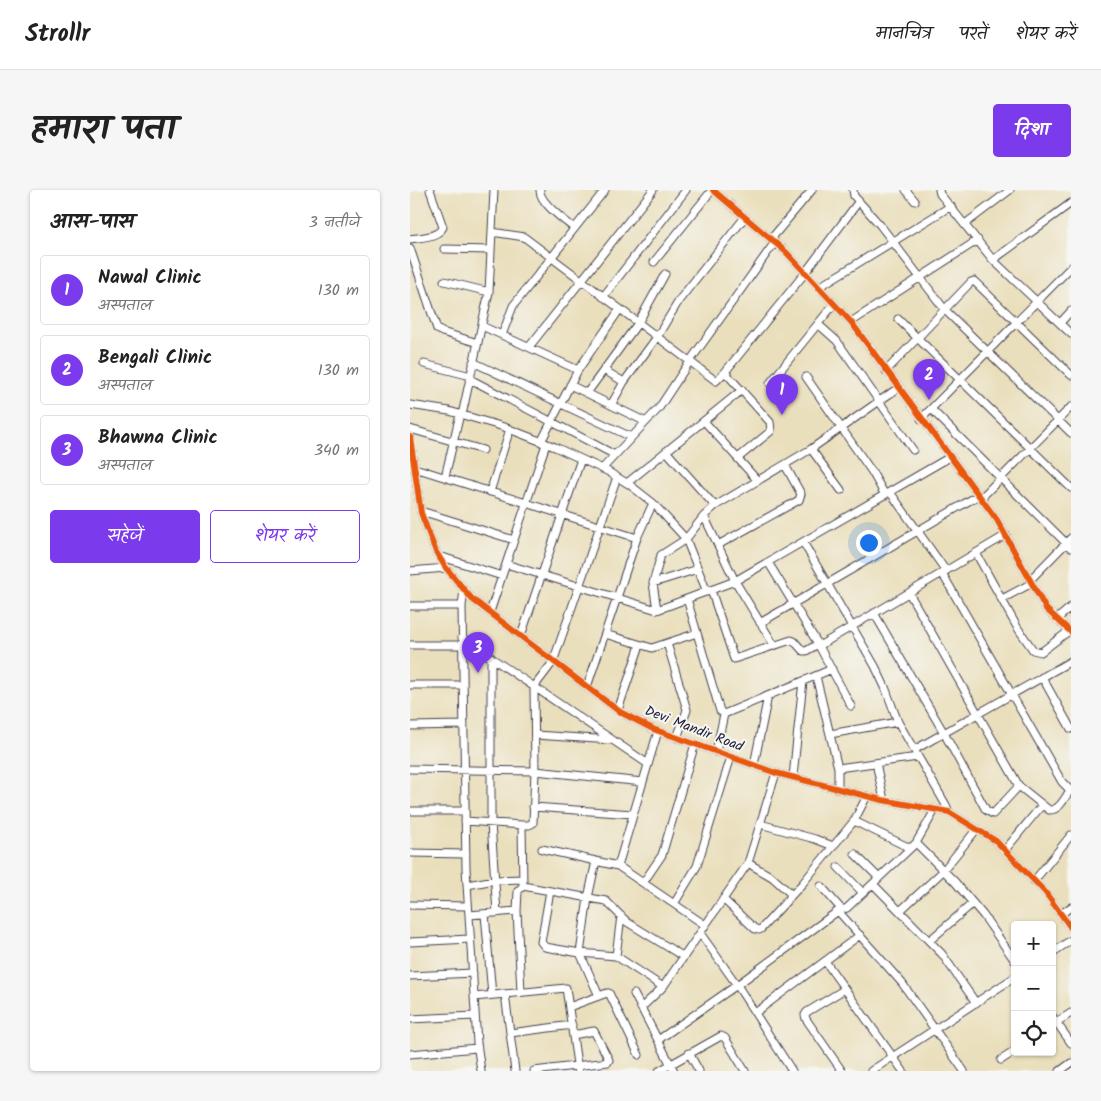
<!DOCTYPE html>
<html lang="hi">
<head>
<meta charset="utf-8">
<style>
	:root { --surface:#fff; --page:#f6f6f6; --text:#222; --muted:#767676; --line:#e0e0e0; --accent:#7c3aed }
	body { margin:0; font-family:Kalam,"Playpen Sans Deva",sans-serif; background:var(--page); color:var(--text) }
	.controls { position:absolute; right:15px; bottom:15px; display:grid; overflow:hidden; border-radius:5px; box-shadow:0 1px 4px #0004 }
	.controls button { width:45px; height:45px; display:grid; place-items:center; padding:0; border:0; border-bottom:1px solid var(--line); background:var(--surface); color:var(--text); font:25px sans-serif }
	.you { position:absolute; left:458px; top:352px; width:18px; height:18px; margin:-12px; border:4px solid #fff; border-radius:50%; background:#1a73e8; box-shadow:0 0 0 8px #1a73e833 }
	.badge { display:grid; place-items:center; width:32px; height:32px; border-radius:50%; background:var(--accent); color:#fff; font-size:16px; font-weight:700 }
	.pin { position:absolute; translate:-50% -41px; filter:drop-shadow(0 1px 2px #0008) }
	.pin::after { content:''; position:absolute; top:26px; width:18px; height:15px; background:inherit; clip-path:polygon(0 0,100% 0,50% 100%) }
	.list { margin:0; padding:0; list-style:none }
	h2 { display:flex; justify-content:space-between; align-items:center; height:65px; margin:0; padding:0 20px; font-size:21px }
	h2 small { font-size:16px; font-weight:400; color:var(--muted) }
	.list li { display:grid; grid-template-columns:32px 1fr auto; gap:15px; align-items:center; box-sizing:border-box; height:70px; margin:0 10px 10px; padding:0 10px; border:1px solid var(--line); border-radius:5px }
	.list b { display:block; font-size:19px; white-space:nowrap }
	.list p { margin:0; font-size:16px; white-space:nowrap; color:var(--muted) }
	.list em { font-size:16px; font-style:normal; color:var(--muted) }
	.actions { display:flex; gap:10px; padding:15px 20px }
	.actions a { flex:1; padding:11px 0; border:1px solid var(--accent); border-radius:5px; text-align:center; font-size:18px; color:var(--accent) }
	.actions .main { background:var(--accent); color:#fff }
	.icon { flex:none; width:28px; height:28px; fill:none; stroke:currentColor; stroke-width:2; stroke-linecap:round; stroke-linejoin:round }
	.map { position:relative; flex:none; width:661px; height:881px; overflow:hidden; border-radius:5px }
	header { display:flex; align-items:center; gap:30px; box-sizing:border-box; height:70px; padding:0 25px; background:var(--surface); border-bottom:1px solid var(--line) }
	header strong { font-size:24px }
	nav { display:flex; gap:28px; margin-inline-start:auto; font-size:18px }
	.intro { display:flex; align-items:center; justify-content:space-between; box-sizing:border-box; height:120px; padding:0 30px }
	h1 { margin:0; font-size:35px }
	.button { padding:12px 22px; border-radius:5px; background:var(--accent); color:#fff; font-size:18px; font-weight:700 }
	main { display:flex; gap:30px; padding:0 30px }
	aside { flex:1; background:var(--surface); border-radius:5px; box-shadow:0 1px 4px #0004 }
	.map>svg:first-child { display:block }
</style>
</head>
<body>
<header>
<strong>Strollr</strong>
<nav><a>मानचित्र</a><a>परतें</a><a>शेयर करें</a></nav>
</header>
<div class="intro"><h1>हमारा पता</h1><a class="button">दिशा</a></div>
<main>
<aside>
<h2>आस-पास<small>3 नतीजे</small></h2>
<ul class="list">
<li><span class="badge">1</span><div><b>Nawal Clinic</b><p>अस्पताल</p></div><em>130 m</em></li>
<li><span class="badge">2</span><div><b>Bengali Clinic</b><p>अस्पताल</p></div><em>130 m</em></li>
<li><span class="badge">3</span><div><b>Bhawna Clinic</b><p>अस्पताल</p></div><em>340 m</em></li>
</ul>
<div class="actions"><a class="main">सहेजें</a><a>शेयर करें</a></div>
</aside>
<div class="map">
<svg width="661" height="881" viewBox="0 0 661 881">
	<rect width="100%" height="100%" fill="#f6f6f2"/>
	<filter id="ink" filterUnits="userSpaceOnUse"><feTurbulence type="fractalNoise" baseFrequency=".02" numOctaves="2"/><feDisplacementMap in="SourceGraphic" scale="10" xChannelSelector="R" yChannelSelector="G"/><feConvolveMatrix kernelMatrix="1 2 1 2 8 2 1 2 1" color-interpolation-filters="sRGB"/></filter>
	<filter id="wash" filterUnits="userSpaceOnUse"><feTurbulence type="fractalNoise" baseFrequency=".0096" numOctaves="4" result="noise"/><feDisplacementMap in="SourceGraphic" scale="20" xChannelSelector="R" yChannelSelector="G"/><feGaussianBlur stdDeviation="1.12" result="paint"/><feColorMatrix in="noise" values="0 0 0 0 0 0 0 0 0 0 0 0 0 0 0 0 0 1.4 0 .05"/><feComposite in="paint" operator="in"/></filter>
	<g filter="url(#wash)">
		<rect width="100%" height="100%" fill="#eadfbc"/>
	</g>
	<g filter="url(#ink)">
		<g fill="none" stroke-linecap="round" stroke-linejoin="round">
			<defs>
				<path id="minor" d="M130,0C129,12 154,30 164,38
					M303,0L376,62L441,132L587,330L636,419L661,442
					M443,0L444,6L470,35L535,120L661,243
					M496,0L505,11
					M529,0L530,4L583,70L661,144
					M555,34L600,0
					M82,42L114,47L306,191L315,182L395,83L449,11
					M0,49C11,47 27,48 33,37L20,0
					M361,49L402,0
					M0,58L27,139L32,142L68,153
					M34,59L81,60
					M583,70L661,13
					M244,72L302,0
					M34,91L79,102
					M409,97L541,16
					M193,107L276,0
					M488,129L661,298
					M441,132L568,50
					M650,133L661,121
					M408,134L427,151L503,260
					M72,136L168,180
					M92,145L103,116L195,0
					M119,157L243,0
					M63,172L221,247
					M14,174L61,186
					M194,180L214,192
					M476,181L561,92L564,91L661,185
					M315,182L360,232L361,241L328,268
					M396,187L462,282L475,305
					M60,189L205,265
					M360,193L424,114
					M160,195L236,232
					M177,203L228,133L255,84
					M0,215L39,221L94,237L145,257L197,281L220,295L243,313L276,349L297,402
					M201,215L214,192L247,147L270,109L335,27
					M521,219L661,358
					M52,225L79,102L84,0
					M511,229L661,77
					M294,231L348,291
					M0,239L73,260
					M0,247L11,323L26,362L36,378L62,409L210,522L243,539L366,583L472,610L539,622L586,651L635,702L661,738
					M131,252L168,180L210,119
					M401,259L431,300
					M256,261L305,316
					M5,278L227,348
					M192,279L249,218L280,171L365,52
					M35,287L50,224
					M217,293L332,200
					M80,302L100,239
					M480,302L536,381
					M571,308L661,217
					M11,321L104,350
					M294,326L325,391L364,455
					M393,352L465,476L475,497L488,532L536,615L539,622
					M308,355L389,310L391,304L375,275
					M566,363L607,437L623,460L631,462L659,441
					M29,366L92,386
					M358,372L408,454L441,516
					M96,374L247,420L325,391L540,267
					M0,381L36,378
					M532,383L652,592L661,601
					M620,390L661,348
					M243,393L288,379
					M54,400L52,416L56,678L67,853L71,881
					M301,400L324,469L381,450L384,451L393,461H396L408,454
					M499,403L609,596L639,620C649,621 655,608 660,600
					M277,409L310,521L314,524
					M592,409L622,393
					M0,416H52
					M247,420L243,393L251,365L276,349L294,326L305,316L401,259L488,198
					M80,422L136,254
					M464,423L534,543L576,620L583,624L609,596
					M647,429L661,417
					M350,433L569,305
					M195,444L242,458L287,443
					M111,446L171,269
					M52,448L238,574
					M257,453L277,520L267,548
					M0,455H53
					M409,456L596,345
					M81,467V633L87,723
					M406,486L428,578V599
					M632,487L661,539
					M0,495H53
					M177,497L227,348L243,313
					M208,520L230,455
					M0,536L54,535
					M420,544L488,532
					M125,545L202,550
					M504,560L661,471
					M306,562L314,524L422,479
					M466,573L474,610
					M344,575L358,506
					M428,578L508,567
					M0,579L125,581L233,592
					M383,587L393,491
					M123,617L223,624
					M0,621H55
					M55,631L112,635H119L123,633L125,581L124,497L143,472L207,287
					M444,631L500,658
					M350,634L405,649L423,656
					M506,653L545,692L573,725L605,771
					M132,659L208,676L295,735
					M595,660L632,615
					M0,663L56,664
					M445,664L469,688
					M186,671L178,708L170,763L189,806
					M338,673L362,687L382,705
					M208,676L248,541
					M428,677L453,703
					M624,691L661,645
					M233,693L252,665L285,554
					M463,694L532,764L566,813
					M57,695L85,690L113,689
					M113,696L196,711L217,732L274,767
					M411,696L432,720
					M140,701L131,752L135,757L170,763L206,766
					M313,709L345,739L349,740L351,739L392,694L444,631L457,606
					M264,714L287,676L321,567
					M0,715L58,716
					M428,721L492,793L554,881
					M490,721L533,681L566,640
					M75,724L82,805
					M651,724L661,717
					M59,725L107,721
					M211,726L206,766L253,797
					M290,743L327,795L382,881
					M519,751L563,713
					M0,752L60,749
					M642,763L661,750
					M415,771L493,881
					M0,786L63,783
					M111,802L107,721L108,701L113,696L112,635
					M95,804L105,881
					M224,804L264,881
					M64,807L156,798L168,881
					M159,817L197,803H199L229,865
					M231,818L253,797L338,673L366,583
					M345,823L450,745
					M642,826L661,853
					M0,829L65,826
					M642,835L661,823
					M100,843L162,835
					M248,850L327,795L428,721L437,718L506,653L525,620
					M279,863L289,881
					M0,864L67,858
					M591,870L605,861
					M124,881L198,872L199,870L184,841L163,845
					M249,881L311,846L315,848L335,881
					M432,881L396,829L395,825L397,822L435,799
					M461,881L605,787
					M650,881L661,873"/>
			</defs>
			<!-- minor casing -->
			<use href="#minor" stroke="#403e4e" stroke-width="9"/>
			<!-- minor -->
			<use href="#minor" stroke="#fff" stroke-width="7"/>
			<defs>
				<path id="cycleway" d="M303,0L376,62L441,132L587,330L636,419L661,442
					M0,247L11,323L26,362L36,378L62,409L210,522L243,539L366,583L472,610L539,622L586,651L635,702L661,738"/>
			</defs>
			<!-- cycleway casing -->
			<use href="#cycleway" stroke="#f6f6f2" stroke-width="9"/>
			<!-- cycleway -->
			<use href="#cycleway" stroke="#e8590c" stroke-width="6"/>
		</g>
	</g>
	<g text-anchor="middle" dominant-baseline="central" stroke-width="4" stroke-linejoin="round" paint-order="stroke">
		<!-- street labels -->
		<g font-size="14" fill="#22223b" stroke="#f6f6f2">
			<text transform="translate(284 539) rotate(21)">Devi Mandir Road</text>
		</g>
	</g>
</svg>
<div class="controls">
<button>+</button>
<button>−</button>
<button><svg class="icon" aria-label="locate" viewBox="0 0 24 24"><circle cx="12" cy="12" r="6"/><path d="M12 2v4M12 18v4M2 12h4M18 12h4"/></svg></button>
</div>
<div class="you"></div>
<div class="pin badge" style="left:372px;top:225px">1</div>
<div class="pin badge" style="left:519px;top:210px">2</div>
<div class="pin badge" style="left:68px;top:483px">3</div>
</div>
</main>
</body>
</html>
